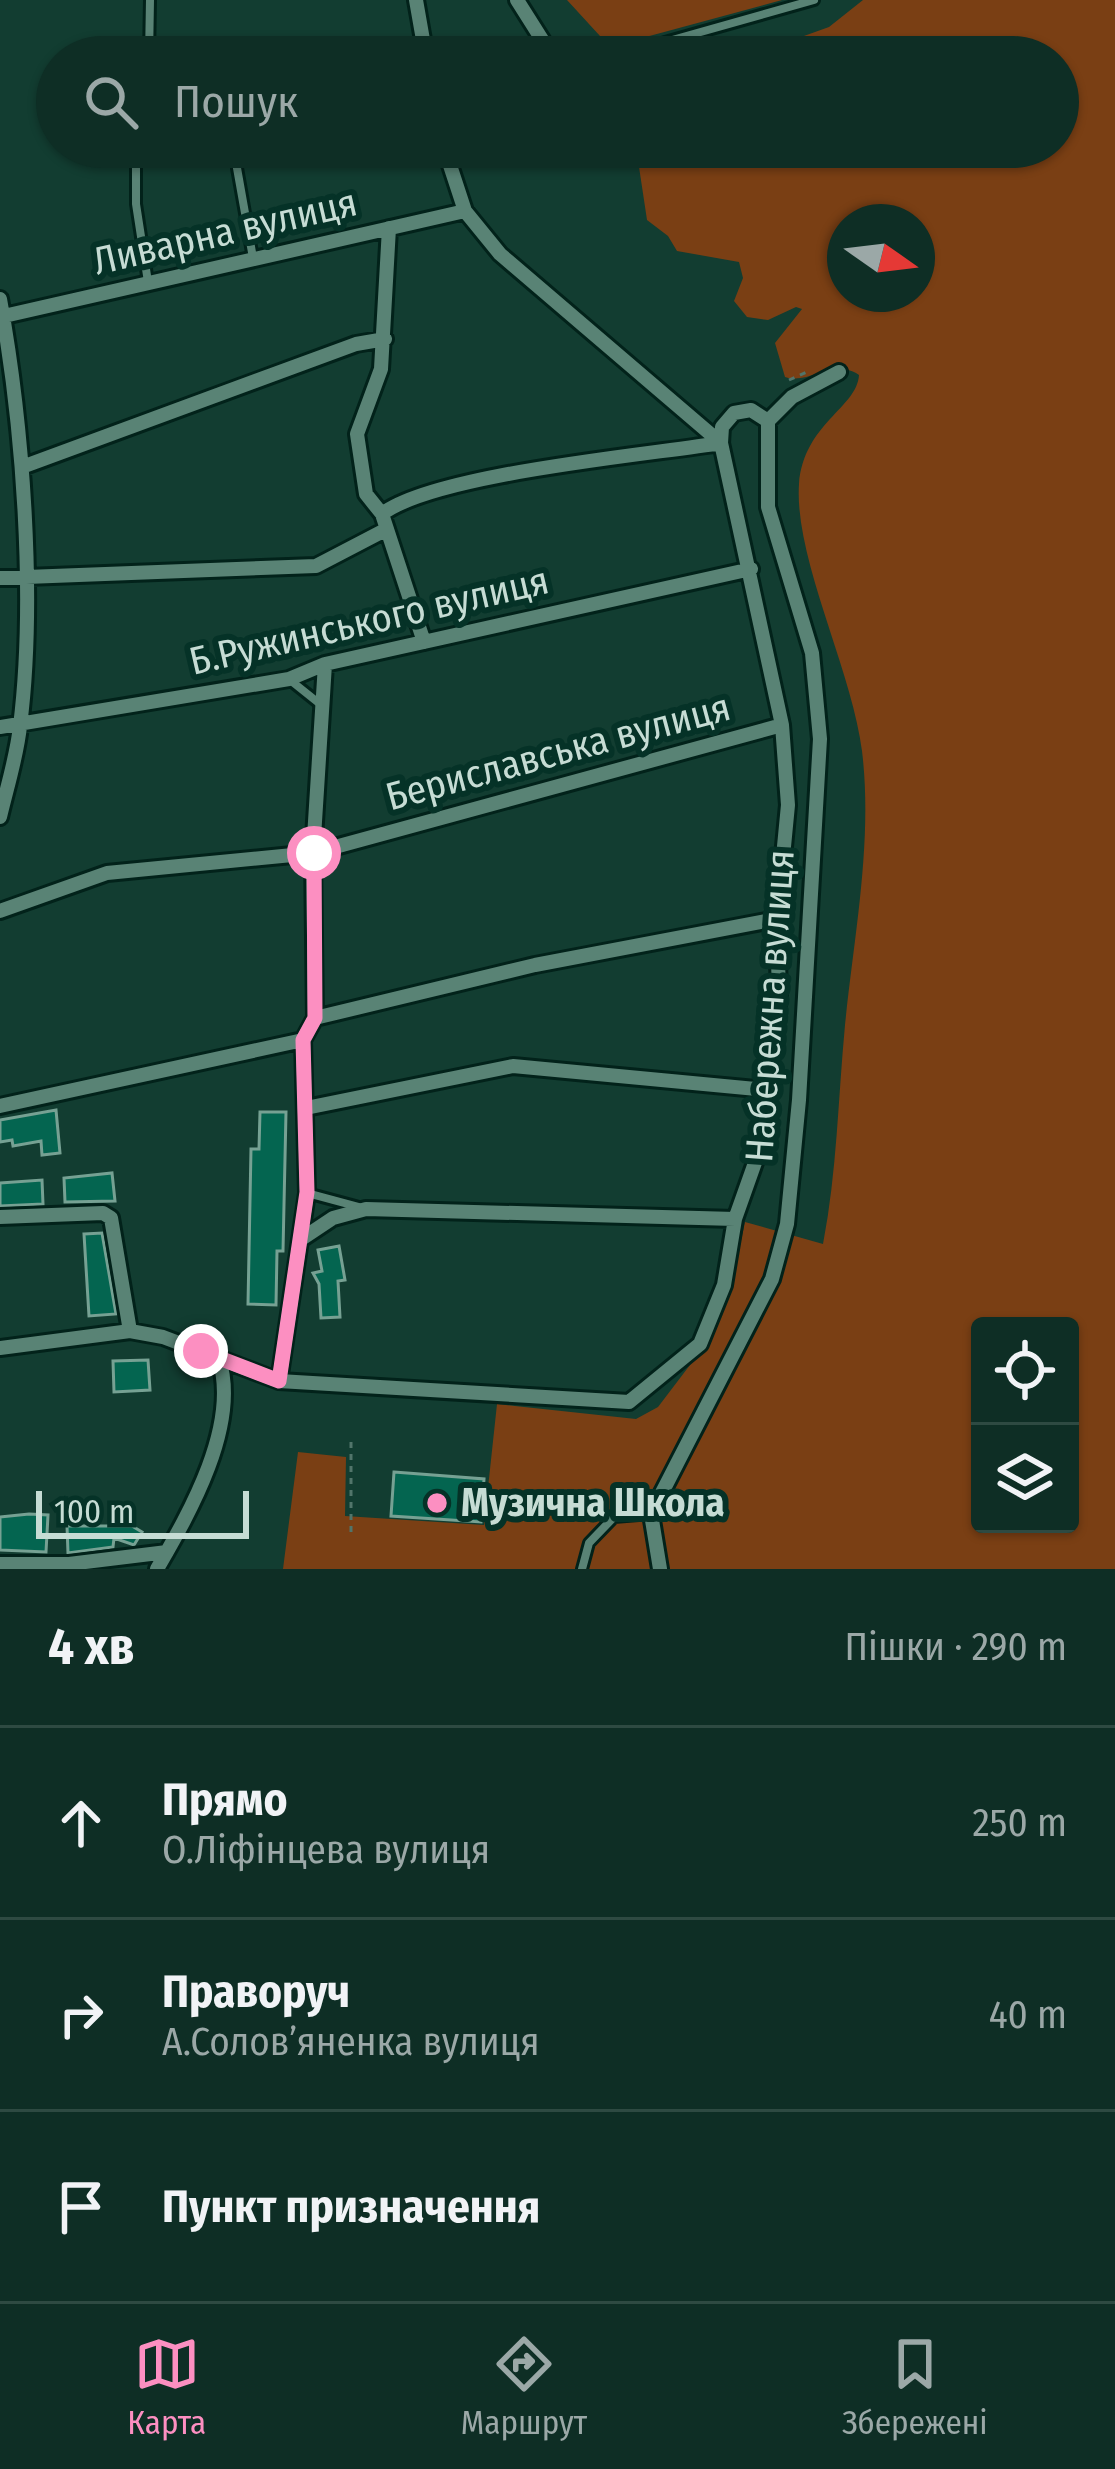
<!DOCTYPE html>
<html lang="uk">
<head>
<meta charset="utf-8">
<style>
	:root { --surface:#0e2e25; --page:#17362d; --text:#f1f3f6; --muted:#9ba8a7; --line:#2e4a42; --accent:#fc8fc1 }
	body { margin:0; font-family:"Fira Sans Condensed",sans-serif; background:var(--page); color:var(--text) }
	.controls { position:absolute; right:36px; bottom:36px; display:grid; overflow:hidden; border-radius:12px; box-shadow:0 3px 9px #0004 }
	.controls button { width:108px; height:108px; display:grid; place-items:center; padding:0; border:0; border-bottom:3px solid var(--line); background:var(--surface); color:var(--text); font:60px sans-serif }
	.compass { position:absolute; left:827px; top:204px; width:108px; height:108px; border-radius:50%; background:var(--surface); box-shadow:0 3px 9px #0004; rotate:104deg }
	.scale { position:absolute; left:36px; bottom:30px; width:213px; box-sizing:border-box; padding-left:12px; border:6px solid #c6dcd4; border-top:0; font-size:33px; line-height:42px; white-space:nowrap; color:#c6dcd4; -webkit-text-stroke:9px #053227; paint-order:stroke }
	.stop { position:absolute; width:36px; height:36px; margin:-27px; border:9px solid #fc8fc1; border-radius:50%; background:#fff }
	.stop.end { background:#fc8fc1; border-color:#fff; box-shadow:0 3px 12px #0008 }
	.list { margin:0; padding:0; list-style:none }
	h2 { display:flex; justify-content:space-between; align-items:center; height:156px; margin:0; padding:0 48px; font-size:51px }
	h2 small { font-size:39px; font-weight:400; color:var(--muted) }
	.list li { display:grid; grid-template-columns:78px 1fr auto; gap:36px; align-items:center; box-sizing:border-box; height:192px; padding:0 48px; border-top:3px solid var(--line) }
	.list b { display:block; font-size:45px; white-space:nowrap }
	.list p { margin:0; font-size:39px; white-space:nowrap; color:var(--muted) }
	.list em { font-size:39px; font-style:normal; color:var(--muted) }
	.icon { flex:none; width:66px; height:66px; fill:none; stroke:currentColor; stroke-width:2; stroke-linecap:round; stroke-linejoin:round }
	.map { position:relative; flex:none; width:1115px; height:1569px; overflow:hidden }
	.search { position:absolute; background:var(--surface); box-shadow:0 3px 9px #0004; left:36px; right:36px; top:36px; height:132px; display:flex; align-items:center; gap:30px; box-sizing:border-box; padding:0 42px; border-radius:66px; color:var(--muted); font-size:45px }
	.sheet { height:732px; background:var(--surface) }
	nav { display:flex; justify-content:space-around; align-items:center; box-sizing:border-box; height:168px; border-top:3px solid var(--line); background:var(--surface); font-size:33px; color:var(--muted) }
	nav a { display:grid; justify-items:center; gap:6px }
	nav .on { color:var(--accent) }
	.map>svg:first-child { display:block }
</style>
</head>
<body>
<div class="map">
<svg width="1115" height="1569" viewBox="0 0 1115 1569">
	<rect width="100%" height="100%" fill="#123d31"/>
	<!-- green -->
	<path fill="#7a3f14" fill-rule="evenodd" d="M567,0H782L631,41L600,36Z
		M863,0H1115V1569H283L298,1452L346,1457L345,1516L484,1525L497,1404L636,1419L658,1407L709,1340L731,1286L745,1222L823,1244C837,1172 838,1099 845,1025C854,936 873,841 862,751C852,670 794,558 799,484C804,423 857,408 859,375C832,357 811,385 785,377L775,343L802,309L796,307L768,320L747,317L734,301L743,278L739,262L677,251L668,236L647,220L636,147H1058V57H745L829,27ZM845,222H917V294H845ZM980,1326H1070V1524H980Z"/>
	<!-- building -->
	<path fill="#046550" stroke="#76a193" stroke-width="3" d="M56,1110L60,1153L42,1155L41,1141L13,1146L12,1140L0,1142V1120Z
		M260,1112H286L283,1251H277L276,1305L248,1304L251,1149H259Z
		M112,1173L115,1201L65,1202L64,1178Z
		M42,1180L43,1204L0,1206V1183Z
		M84,1234L102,1233L116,1314L89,1316Z
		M339,1246L345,1280L338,1281L340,1317L321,1318L319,1284L313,1273L322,1271L318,1250Z
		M148,1360L150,1390L114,1392L113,1361Z
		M394,1472L484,1479L481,1522L391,1516Z
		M29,1514L48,1515L46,1552L0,1550V1517Z
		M67,1526H132L142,1532L134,1545L114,1538L113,1547L68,1553Z"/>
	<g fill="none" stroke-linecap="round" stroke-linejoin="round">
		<defs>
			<path id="service" d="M149,57L150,0
				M612,57L814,0
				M136,147V204L148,282
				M237,168L253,258
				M290,680L320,704
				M307,1193L359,1207
				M582,1569L589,1543L614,1517L651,1514"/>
			<path id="minor" d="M416,0L426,57
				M517,0L553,57
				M444,147L465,211L500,254L721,443
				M389,228L381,369L357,434L366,494L382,514L424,642
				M0,299C23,426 36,598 20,726C17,756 7,787 0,817
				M0,317L465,211
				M768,421L792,397L839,372
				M22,467L356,344L385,339
				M382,514C434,474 646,455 721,443
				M0,578L316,566L387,529
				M0,727L289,679L325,664L751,569
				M0,911L107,873L313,853L782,725
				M315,1018L535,965L777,919
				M0,1106L303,1040
				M306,1108L513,1066L767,1090
				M0,1217L103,1213L111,1218L130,1331
				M303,1238L333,1218L366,1209L735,1219
				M0,1348L130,1331L163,1337L279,1381L629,1402L700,1344L724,1285L735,1219L757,1157L779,998L777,919L788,805L782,725L721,443L722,427L734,413L751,410L768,421
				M279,1381L307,1193L303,1040L315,1018L313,853L325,664
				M0,1564H69L167,1552
				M157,1569C190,1512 240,1425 219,1359
				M660,1569L651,1514L772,1279L787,1224L799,1100L820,739L812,653L768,507V421"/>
		</defs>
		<!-- service casing -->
		<use href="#service" stroke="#02221a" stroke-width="14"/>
		<!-- minor casing -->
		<use href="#minor" stroke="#02221a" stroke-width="20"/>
		<!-- path -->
		<path stroke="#51756a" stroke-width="3" stroke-dasharray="6 6" stroke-linecap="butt" d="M789,380L809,371
			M351,1442V1534"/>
		<!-- service -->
		<use href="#service" stroke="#598375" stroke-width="8"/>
		<!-- minor -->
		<use href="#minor" stroke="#598375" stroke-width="14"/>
	</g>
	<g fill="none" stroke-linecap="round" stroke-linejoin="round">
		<!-- route -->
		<path stroke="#fc8fc1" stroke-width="15" d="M201,1351L279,1381L307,1192L303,1040L315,1018L314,853"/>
	</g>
	<!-- markers -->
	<circle fill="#fc8fc1" stroke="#053227" stroke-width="4.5" cx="437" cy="1503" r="12"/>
	<g text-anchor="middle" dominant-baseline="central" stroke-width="12" stroke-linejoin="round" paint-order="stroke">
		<!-- street labels -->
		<g font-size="39" fill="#c6dcd4" stroke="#053227">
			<text transform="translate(225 232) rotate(-13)">Ливарна вулиця</text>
			<text transform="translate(369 621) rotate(-13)">Б.Ружинського вулиця</text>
			<text transform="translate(558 752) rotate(-15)">Бериславська вулиця</text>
			<text transform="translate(770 1006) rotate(-86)">Набережна вулиця</text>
		</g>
		<!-- poi labels -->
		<g font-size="39" font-weight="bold" fill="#c6dcd4" stroke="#053227" text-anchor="start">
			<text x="461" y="1503">Музична Школа</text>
		</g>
	</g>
</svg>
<div class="controls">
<button><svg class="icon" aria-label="locate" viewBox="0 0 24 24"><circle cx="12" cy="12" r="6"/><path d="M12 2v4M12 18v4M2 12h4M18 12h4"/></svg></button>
<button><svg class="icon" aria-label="layers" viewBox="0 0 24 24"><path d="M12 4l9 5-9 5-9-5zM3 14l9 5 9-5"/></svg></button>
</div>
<svg class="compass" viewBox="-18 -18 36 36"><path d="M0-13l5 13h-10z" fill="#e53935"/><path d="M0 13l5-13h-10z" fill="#9ba8a7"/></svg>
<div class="scale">100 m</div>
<div class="stop" style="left:314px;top:853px"></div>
<div class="stop end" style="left:201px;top:1351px"></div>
<div class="search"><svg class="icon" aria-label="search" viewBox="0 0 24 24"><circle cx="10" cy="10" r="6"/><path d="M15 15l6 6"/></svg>Пошук</div>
</div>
<section class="sheet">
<h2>4 хв<small>Пішки · 290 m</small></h2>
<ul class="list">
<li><svg class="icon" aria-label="ahead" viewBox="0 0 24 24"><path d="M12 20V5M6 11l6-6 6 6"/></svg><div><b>Прямо</b><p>О.Ліфінцева вулиця</p></div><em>250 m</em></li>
<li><svg class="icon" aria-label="right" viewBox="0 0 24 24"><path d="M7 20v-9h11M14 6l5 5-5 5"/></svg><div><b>Праворуч</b><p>А.Солов’яненка вулиця</p></div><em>40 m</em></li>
<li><svg class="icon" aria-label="arrive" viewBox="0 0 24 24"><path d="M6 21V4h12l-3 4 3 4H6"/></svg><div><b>Пункт призначення</b></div></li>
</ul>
</section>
<nav>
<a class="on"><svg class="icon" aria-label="map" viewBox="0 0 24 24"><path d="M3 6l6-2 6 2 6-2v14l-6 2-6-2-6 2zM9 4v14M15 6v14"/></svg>Карта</a>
<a><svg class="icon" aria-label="directions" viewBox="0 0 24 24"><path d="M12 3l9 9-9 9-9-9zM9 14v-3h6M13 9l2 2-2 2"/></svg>Маршрут</a>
<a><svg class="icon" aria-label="saved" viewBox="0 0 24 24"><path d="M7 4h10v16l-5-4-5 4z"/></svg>Збережені</a>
</nav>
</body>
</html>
